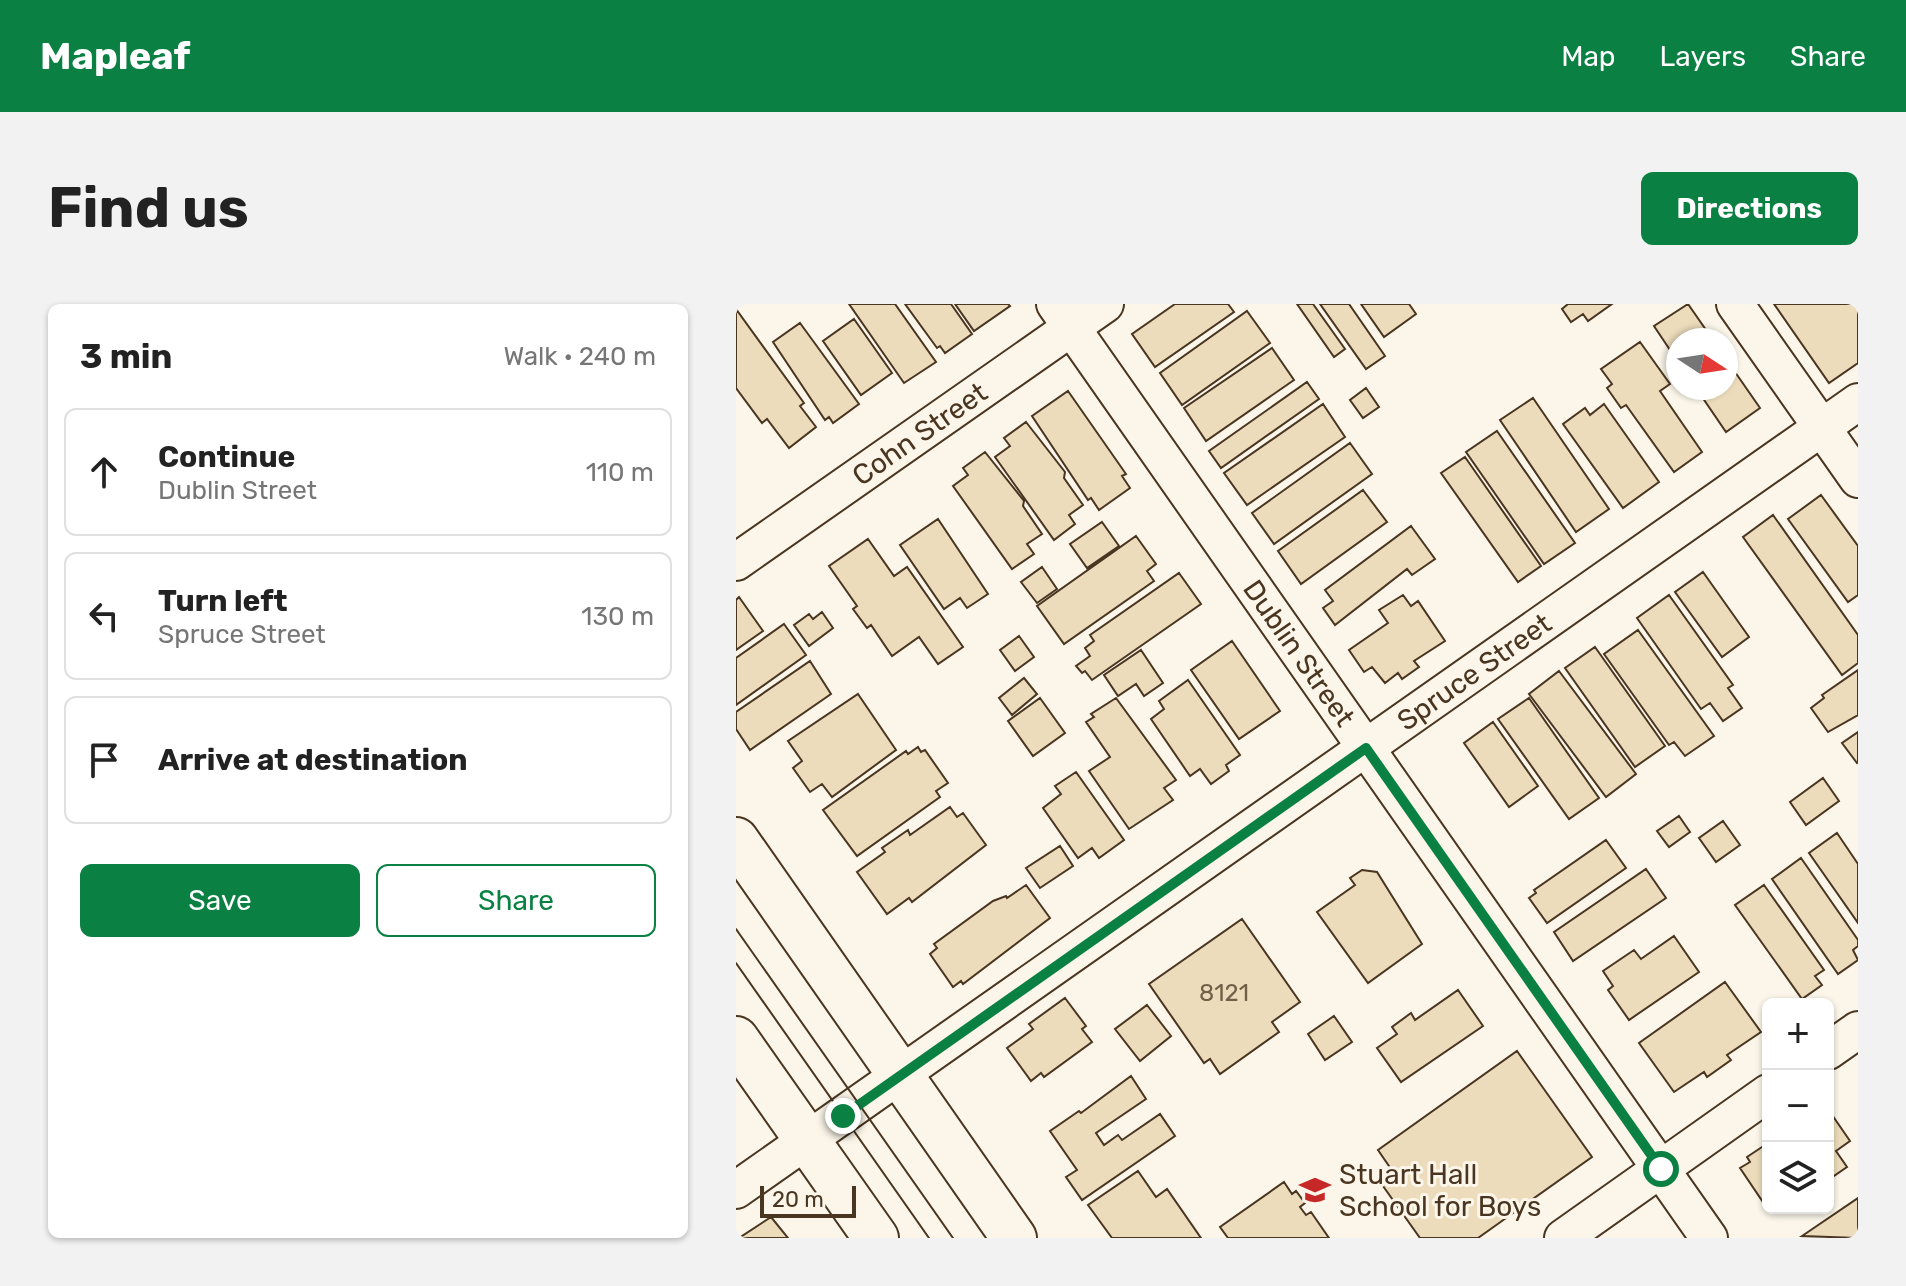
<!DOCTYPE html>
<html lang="en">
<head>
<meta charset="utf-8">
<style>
	:root { --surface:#fff; --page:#f2f2f2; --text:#222; --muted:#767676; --line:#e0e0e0; --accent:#0b8043 }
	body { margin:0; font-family:Rubik,sans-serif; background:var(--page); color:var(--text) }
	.controls { position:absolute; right:24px; bottom:24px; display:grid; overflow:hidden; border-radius:12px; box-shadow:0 2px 6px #0004 }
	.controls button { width:72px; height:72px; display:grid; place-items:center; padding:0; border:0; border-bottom:2px solid var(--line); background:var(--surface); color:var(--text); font:40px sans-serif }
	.compass { position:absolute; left:930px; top:24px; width:72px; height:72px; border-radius:50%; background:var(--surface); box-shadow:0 2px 6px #0004; rotate:102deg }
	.scale { position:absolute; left:24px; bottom:20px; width:96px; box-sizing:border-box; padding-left:8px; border:4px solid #4a3520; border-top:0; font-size:22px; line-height:28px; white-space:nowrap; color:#4a3520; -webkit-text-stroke:6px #fbf6e9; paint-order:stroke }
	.stop { position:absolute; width:24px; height:24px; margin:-18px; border:6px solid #0b8043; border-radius:50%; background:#fff }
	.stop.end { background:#0b8043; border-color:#fff; box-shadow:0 2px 8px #0008 }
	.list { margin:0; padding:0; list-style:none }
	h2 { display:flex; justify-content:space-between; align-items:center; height:104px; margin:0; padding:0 32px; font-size:34px }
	h2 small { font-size:26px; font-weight:400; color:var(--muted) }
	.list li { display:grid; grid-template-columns:52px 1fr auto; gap:24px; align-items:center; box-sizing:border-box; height:128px; margin:0 16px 16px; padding:0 16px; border:2px solid var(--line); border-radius:12px }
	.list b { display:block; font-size:30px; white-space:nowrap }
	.list p { margin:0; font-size:26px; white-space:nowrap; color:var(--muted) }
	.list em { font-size:26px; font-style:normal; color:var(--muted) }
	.actions { display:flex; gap:16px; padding:24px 32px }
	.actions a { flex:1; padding:18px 0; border:2px solid var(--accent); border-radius:12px; text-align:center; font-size:28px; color:var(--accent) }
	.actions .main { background:var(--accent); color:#fff }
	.icon { flex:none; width:44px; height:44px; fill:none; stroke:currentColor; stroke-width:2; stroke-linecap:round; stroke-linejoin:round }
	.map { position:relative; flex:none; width:1122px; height:934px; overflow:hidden; border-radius:12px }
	header { display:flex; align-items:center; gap:48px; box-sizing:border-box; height:112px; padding:0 40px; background:var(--accent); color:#fff }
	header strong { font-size:38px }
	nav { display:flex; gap:44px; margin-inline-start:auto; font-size:28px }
	.intro { display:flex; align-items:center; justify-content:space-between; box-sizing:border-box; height:192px; padding:0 48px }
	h1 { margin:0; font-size:56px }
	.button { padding:20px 36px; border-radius:12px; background:var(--accent); color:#fff; font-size:28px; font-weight:700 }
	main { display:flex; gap:48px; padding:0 48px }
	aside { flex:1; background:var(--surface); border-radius:12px; box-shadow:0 2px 6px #0004 }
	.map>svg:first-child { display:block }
</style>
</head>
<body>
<header>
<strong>Mapleaf</strong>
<nav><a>Map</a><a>Layers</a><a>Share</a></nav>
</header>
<div class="intro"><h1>Find us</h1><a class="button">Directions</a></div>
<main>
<aside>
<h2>3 min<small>Walk · 240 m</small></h2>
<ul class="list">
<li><svg class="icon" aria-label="ahead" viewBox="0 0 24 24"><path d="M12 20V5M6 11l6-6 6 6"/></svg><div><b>Continue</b><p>Dublin Street</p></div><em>110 m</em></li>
<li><svg class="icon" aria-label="left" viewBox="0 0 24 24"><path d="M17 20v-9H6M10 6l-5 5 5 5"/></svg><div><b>Turn left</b><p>Spruce Street</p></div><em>130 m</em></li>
<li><svg class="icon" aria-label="arrive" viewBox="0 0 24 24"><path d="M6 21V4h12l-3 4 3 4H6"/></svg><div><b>Arrive at destination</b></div></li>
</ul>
<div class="actions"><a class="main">Save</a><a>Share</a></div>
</aside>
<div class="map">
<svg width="1122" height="934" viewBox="0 0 1122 934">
	<rect width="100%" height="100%" fill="#fbf6e9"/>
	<!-- building -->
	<path fill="#ecdcbc" stroke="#4a3520" stroke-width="2" d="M113,0H159L200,58L168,79Z
		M169,0H215L236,30L209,49L204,42L201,44Z
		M219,0H272L274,2L238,27Z
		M439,0H492L498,8L419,63L396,30Z
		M561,0H577L609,45L598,53Z
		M584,0H613L649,52L630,65Z
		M625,0H673L680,10L648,33Z
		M832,0H876L852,17L847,10L835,18L826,5Z
		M952,0L977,36H942V58L918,22Z
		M1038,0H1122V59L1093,79Z
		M0,5L68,99L64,102L80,123L53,144L31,115L26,119L0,84Z
		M511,7L534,39L446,101L424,69Z
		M118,15L156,69L125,91L87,37Z
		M64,19L123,100L97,119L93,113L89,116L37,38Z
		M904,38L934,80L924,87L966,148L938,168L890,101L885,104L871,84L876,80L865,65Z
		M536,44L558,76L470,137L448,104Z
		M990,55L1024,104L990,128L960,84H990Z
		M571,78L583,95L485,164L473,147Z
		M630,84L643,103L627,114L614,96Z
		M332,87L390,170L386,172L394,184L363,206L355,194L352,196L296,112Z
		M797,94L873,205L840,228L764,116Z
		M587,100L609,133L511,201L488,169Z
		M868,100L923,178L887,204L827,120L849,104L854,111Z
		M290,118L329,168L328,174L347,201L333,211L339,220L318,236L259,153L274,142L268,134Z
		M761,127L839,239L808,260L730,148Z
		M614,139L636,170L538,240L516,209Z
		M249,148L288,197L287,202L306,230L291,240L298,250L276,265L217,182L232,171L227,164Z
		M729,153L805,262L782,278L705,169Z
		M627,186L651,218L565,280L542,247Z
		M1085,191L1122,242V291L1112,298L1052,215Z
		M1037,211L1122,331V359L1106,371L1007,233Z
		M202,215L252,290L231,304L224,294L208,305L164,241Z
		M366,218L383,242L351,264L334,240Z
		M675,222L699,255L676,271L671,265L599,321L587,304L597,297L589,286Z
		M400,232L420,260L411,267L418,277L328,340L301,302Z
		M132,235L158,272L171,263L227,343L202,360L183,333L156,352L135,321L131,324L117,305L121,302L93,262Z
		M306,263L321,285L301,299L285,278Z
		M967,268L1013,333L986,353L939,288Z
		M443,269L465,300L356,376L349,367L346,369L340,362L354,352L349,344L358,337L354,331Z
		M667,291L675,302L682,297L709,337L678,357L683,363L666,375L662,369L649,379L636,363L628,368L613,346L652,319L643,306Z
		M933,291L997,381L992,384L1006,404L987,417L974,399L965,405L901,314Z
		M3,293L27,327L0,346V296Z
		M86,308L97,324L73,342L58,321L73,310L77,315Z
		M48,320L70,351L0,401V354Z
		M902,326L978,432L949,452L938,438L933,441L868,350Z
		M283,332L298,353L279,367L264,346Z
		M496,337L544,407L503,435L455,366Z
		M859,343L929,442L899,463L829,364Z
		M405,346L427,379L408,392L400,380L382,392L368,371Z
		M74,357L95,390L14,446L0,425V408Z
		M1122,366V411L1092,428L1075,404L1088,394L1086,391Z
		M823,367L900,470L870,493L793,390Z
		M288,374L301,390L276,411L263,394Z
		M452,376L504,451L490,461L493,467L475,480L464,465L454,472L415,415L428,405L423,397Z
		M122,390L160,446L96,493L86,480L74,488L57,464L66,457L52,437Z
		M304,394L329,429L297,452L272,417Z
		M380,394L440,476L428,484L437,496L393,525L353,467L374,453L350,418L358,413L355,410Z
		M793,394L863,494L833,515L762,415Z
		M757,418L802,482L773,503L728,439Z
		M1122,428V458L1121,459L1106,439Z
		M182,443L185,448L189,446L212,479L200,487L204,493L121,552L87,506L170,447L172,450Z
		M340,468L388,536L363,554L356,544L342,554L307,504L325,490L319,482Z
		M1087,474L1103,497L1070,521L1054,498Z
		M214,503L221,513L227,509L250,541L176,598L173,594L151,610L121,568L149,548L146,544L172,526L174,531Z
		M943,512L954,528L933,543L921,527Z
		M987,517L1004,541L980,558L963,534Z
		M1101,529L1122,560V619L1073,549Z
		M870,536L890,564L811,619L793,594L800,589L798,586Z
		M324,542L337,562L304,584L290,564Z
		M1065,554L1122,636V642L1117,646L1122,656L1102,670L1036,575Z
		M910,565L930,594L837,657L818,628Z
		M626,566L641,568L686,640L632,679L581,608L619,581L614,574Z
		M290,581L314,614L227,680L225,677L217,683L194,650L201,644L198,640L257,597L270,592L271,594Z
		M1028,581L1088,666L1079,672L1086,681L1066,695L999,601Z
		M506,615L564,698L536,718L543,728L484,770L474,755L468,759L413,680Z
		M938,632L963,668L893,716L872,686L877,682L867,667L898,646L905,655Z
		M989,678L1025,728L991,751L995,756L971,773L968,768L938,788L903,739Z
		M722,686L747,722L665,778L641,744L661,730L656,723L675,709L679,716Z
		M329,694L350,722L346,725L356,738L308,773L305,769L295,777L271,744L297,725L293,720Z
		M411,701L435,732L404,757L379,725Z
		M598,712L616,738L589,756L572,730Z
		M781,747L856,853L742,934H684L642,875L655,865L642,846Z
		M395,772L410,795L360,829L368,841L382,831L386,836L424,810L439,832L346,896L330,873L341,866L314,827L343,807L345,809Z
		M1092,805L1114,837L1100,847L1111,863L1092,876Z
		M1032,839V904H1037L1033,907L1004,864L1014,858L1011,853Z
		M402,867L420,893L431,885L465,934H376L352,901Z
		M548,878L556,890L560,887L569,899L564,903L570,911L575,908L593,934H492L484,923Z
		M1122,894V934L1066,932Z
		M35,913L52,934H3Z"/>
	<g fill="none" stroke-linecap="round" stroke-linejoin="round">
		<defs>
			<g id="minor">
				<path id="s1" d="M319,0L973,934"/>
				<path d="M999,0L1122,175"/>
				<path id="s2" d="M0,258L369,0"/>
				<path d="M1092,747L1122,726"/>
				<path id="s3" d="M0,886L1122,98"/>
				<path d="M827,934L1032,789"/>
			</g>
			<path id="major" d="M0,536L278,934
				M0,735L140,934"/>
		</defs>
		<!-- minor casing -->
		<use href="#minor" stroke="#4a3520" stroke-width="40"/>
		<!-- major casing -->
		<use href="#major" stroke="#4a3520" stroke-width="48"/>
		<!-- minor -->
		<use href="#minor" stroke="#fbf6e9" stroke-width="36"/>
		<!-- major -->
		<use href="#major" stroke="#fbf6e9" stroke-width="44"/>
		<!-- tram -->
		<path stroke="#4a3520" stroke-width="2" d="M0,625L217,934
			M0,659L193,934"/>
	</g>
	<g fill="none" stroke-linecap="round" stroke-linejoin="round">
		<!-- route -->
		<path stroke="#0b8043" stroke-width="10" d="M107,812L630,444L925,865"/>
	</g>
	<!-- icons -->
	<defs>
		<symbol id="school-bare" viewBox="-9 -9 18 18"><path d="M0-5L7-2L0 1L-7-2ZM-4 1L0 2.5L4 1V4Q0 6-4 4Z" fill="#c62828" stroke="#fbf6e9" stroke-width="2.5" paint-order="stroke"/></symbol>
	</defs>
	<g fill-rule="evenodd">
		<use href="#school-bare" x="557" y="864" width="44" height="44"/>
	</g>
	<g text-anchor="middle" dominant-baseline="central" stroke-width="6" stroke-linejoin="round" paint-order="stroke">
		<!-- number labels -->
		<g font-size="24" fill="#725f47">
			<text x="488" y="689">8121</text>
		</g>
		<!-- street labels -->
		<g font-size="28" fill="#4a3520" stroke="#fbf6e9">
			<text stroke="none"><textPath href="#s2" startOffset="224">Cohn Street</textPath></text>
			<text stroke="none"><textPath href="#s1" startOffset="426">Dublin Street</textPath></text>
			<text stroke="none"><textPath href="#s3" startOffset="902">Spruce Street</textPath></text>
		</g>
		<!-- poi labels -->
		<g font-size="28" fill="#4a3520" stroke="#fbf6e9" text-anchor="start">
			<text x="603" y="870">Stuart Hall<tspan x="603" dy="32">School for Boys</tspan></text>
		</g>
	</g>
</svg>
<div class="controls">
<button>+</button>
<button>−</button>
<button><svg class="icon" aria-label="layers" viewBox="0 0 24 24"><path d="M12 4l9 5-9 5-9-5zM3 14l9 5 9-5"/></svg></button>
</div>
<svg class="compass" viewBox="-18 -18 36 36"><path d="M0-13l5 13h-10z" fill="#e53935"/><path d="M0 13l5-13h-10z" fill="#767676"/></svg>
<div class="scale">20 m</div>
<div class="stop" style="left:925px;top:865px"></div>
<div class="stop end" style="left:107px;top:812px"></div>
</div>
</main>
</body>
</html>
